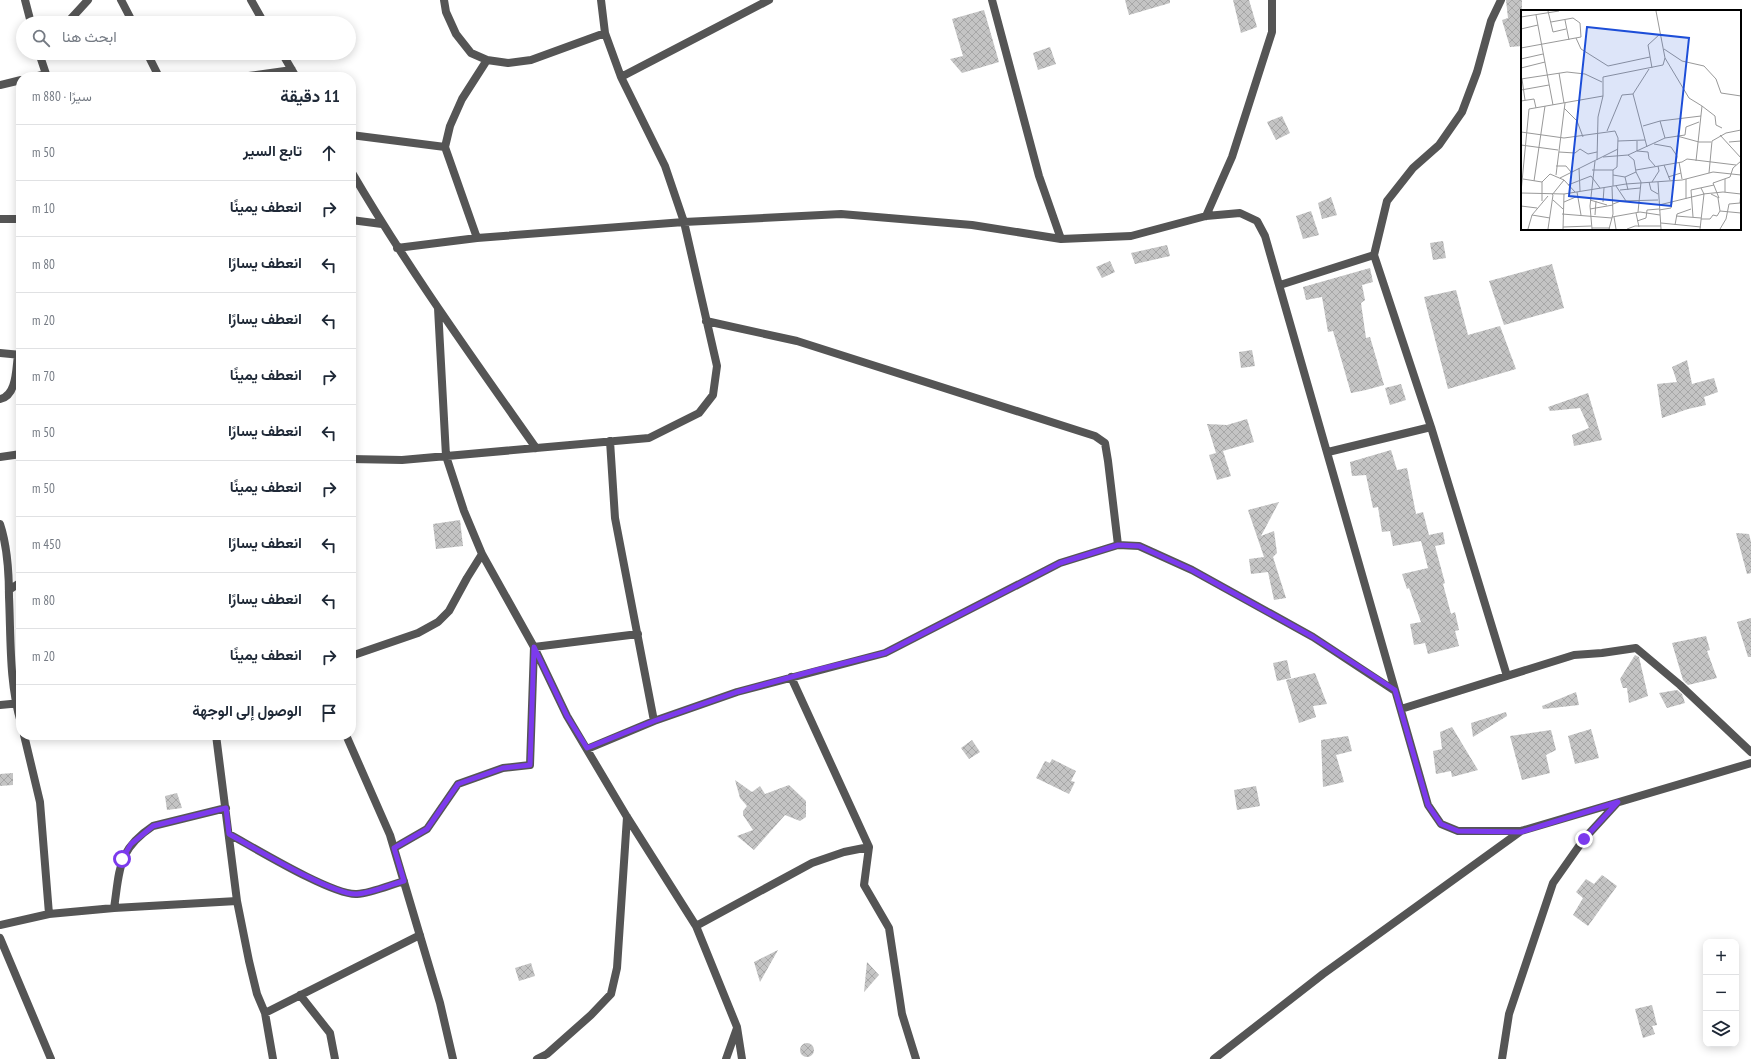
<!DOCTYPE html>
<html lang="ar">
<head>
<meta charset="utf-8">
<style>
	:root { --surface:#fff; --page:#f2f2f3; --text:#1f2937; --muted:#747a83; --line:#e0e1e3 }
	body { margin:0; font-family:"PT Sans Narrow",Vazirmatn,sans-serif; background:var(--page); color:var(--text); direction:rtl }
	.controls { position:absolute; right:12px; bottom:12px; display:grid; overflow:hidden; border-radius:8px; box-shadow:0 2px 10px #0003 }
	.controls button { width:36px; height:36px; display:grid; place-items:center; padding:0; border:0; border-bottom:1px solid var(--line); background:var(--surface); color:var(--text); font:20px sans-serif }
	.stop { position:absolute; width:12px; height:12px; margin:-9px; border:3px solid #7c3aed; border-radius:50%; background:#fff }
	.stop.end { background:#7c3aed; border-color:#fff; box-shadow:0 1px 4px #0008 }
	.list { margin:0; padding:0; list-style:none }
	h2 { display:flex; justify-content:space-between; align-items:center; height:52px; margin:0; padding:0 16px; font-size:17px }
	h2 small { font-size:13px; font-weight:400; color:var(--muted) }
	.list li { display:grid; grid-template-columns:26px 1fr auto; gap:12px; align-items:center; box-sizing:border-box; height:56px; padding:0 16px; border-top:1px solid var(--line) }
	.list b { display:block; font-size:15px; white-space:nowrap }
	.list em { font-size:13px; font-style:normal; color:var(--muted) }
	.icon { flex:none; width:22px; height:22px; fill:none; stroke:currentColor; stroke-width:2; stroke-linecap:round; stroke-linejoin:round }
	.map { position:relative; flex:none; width:1751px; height:1059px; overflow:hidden; direction:ltr }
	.search { position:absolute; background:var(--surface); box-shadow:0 2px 10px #0003; left:16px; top:16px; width:340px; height:44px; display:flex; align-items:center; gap:10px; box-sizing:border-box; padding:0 14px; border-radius:22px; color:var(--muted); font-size:15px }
	.panel { position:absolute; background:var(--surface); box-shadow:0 2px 10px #0003; left:16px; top:72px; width:340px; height:668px; border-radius:16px; direction:rtl }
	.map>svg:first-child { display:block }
</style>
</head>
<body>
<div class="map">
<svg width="1751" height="1059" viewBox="0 0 1751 1059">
	<defs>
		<pattern id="building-cross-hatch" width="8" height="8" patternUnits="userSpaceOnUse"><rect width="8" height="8" fill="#c4c4c4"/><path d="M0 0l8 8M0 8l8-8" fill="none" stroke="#a7a7a7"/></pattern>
	</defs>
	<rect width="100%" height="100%" fill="#fff"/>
	<!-- building -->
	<path fill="url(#building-cross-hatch)" d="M1125,0H1170V3L1129,15Z
		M1233,0H1249L1257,27L1241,33Z
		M1506,0H1522V46L1510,47L1502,20L1508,18Z
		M984,10L999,62L962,73L950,59L963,56L952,19Z
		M1050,47L1056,64L1038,70L1033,53Z
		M1282,116L1290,133L1276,140L1267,122Z
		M1331,197L1337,215L1322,219L1318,203Z
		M1311,211L1319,235L1303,239L1296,216Z
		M1443,241L1446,258L1433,260L1430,243Z
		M1167,245L1170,256L1135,264L1131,253Z
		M1110,261L1115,272L1102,278L1096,267Z
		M1552,264L1564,308L1504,325L1489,281Z
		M1370,268L1373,282L1362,285L1365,300L1361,303L1366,338L1370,337L1384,385L1366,390L1351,393L1333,331L1328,332L1322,297L1306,300L1303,287Z
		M1456,290L1468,335L1500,326L1516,369L1448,389L1424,297Z
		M1252,350L1255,366L1241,368L1239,352Z
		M1687,360L1692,384L1714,378L1718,392L1704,397L1706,405L1688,409L1662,418L1657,384L1677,382L1672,367Z
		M1401,384L1406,400L1390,405L1385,388Z
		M1588,393L1602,440L1574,446L1572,435L1589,428L1580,408L1550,411L1548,407Z
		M1247,419L1254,442L1216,453L1207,424L1227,425Z
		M1391,450L1397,470L1407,468L1416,514L1423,512L1429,535L1443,532L1445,544L1435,546L1445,583L1443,584L1451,614L1455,612L1459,630L1455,631L1459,646L1428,654L1425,643L1414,645L1410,624L1421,622L1409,588L1407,589L1402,574L1428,568L1421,541L1393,546L1390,531L1382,532L1378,507L1373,508L1366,475L1352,476L1350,462Z
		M1223,451L1231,476L1217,480L1209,455Z
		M1279,502L1261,536L1274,531L1277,553L1273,557L1286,598L1274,600L1268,572L1251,574L1249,559L1264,557L1248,510Z
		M460,520L463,546L436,549L433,524Z
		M1736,533L1749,534L1751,542V573L1747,574Z
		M1751,618V657H1748L1737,622Z
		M1706,636L1710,650L1707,651L1717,678L1688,685L1683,680L1672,643Z
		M1635,655L1639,657L1648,696L1629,703L1627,688H1623L1620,679Z
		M1287,660L1291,678L1277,681L1273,663Z
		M1315,673L1327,704L1313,706L1316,717L1299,723L1286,680Z
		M1677,690L1682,694L1685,703L1667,708L1659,693Z
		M1576,692L1579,705L1543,709L1542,706Z
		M1506,712L1507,716L1473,737L1471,723Z
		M1452,727L1478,770L1452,777L1451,771L1436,774L1433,751L1442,749L1440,732Z
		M1591,729L1599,758L1575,764L1568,736Z
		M1551,730L1556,750L1546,755L1550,773L1522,780L1510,736Z
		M1348,736L1352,751L1336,755L1344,782L1323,787L1321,740Z
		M972,740L980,752L969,759L961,748Z
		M1052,759L1076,771L1071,781L1075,782L1069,794L1036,778L1045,761L1050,763Z
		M13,773V785L0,786V774Z
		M735,780L752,792L760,786L765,794L789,785L806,801V817L800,821L785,815L754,850L737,836L753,830L743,815V811L747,806L740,798Z
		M1256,786L1260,806L1237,810L1234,790Z
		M177,793L182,808L167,810L165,796Z
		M1602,875L1617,886L1588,926L1573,915L1583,898L1576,892L1586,879L1594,884Z
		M778,950L760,982L754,962Z
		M867,962L879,975L864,992Z
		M531,963L535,976L519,981L515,968Z
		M1652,1005L1657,1025L1652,1026L1655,1034L1643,1038L1635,1009Z
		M800 1050a7 7 0 1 1 14 0a7 7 0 1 1-14 0Z"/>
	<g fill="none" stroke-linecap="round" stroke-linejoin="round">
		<!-- minor -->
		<path stroke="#555" stroke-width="8" d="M25,0L31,23
			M121,0L133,23
			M251,0L264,23
			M444,0L446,12L456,34L471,53L487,60L508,63L531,60L605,33
			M992,0L1039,176L1061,239L1131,236L1206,216L1240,213L1257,221L1265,236L1428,805L1441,824L1458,831H1521L1751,763
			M1501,0L1491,21L1477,72L1462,112L1439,145L1413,168L1387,201L1374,255L1431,427L1507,676
			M67,23L88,0
			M39,53L47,77
			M147,53L159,77
			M282,53L296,77
			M34,77L46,74
			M241,77L292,70
			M621,77L769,0
			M0,85L21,80
			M351,135L445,147
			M351,171C407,267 472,357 536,448
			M1206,216L1232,157L1272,32V0
			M0,219H21
			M351,220L382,224
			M477,238L445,147L450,126L462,99L487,60
			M397,248L477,238L684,222L841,214L972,225L1061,239
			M1280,285L1374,255
			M706,321L797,341L1095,436L1105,443L1108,461L1118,545
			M0,353L21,355
			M0,399C17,396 16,368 18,355
			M610,441L615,518L654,721
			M1328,452L1431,427
			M0,457L21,454
			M351,459L402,460L649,438L699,413L713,395L717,366L684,222L665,166L621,77L605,33L601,0
			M0,524C8,548 9,573 9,597C11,640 9,682 21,723
			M482,554L534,647L567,716L627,817L696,926L737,1027L742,1059
			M9,590L21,582
			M351,656L418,633L438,622L449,611L467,578L482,554L464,511L446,456L438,308
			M791,677L869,847L864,885L889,928L902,1014L916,1059
			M0,705L21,703
			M1401,709L1574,655L1602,653L1636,648L1680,685L1751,752
			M24,735L40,802L49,914
			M216,735L237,901L249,961L257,994L265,1013L273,1059
			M346,735L390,835L440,1003L453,1059
			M587,749L654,721L737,692L885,653L1060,563L1118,545L1139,546L1192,570L1313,637L1395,691
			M229,834C253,847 333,896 357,894C371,893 390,885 404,881
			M394,848L427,829L458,784L503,768L530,765L534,647L638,634
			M114,908C120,869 117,850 153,826L226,808
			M0,925L49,914L114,908L237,901
			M696,926L812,863L844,852L869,847
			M0,938L51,1059
			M300,995L330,1033L335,1059
			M265,1013L420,935
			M537,1059L547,1054L591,1015L611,994L617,968L627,817
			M726,1059L737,1028
			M1214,1059L1323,974L1521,831
			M1502,1059L1509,1014L1553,883L1584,839L1617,803"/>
	</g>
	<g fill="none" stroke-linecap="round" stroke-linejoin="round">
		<!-- route -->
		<path stroke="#7c3aed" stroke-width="5" d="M122,859L131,844L153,826L226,808L229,834C253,847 334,896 357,894C372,893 389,885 404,881L394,848L427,829L458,784L503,768L530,765L534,647L567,716L587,748L654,721L737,692L813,671L885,653L1060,563L1118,545L1139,546L1192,570L1313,637L1395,690L1428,805L1441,824L1458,831L1521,832L1618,802L1584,839"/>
	</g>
	<!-- overview -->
	<g transform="translate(1521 10)">
		<rect width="220" height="220" fill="#fff"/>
		<path fill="none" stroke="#999" stroke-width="1" d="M27,1L32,22L45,19M15,5L32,95M0,7L38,1M44,10L48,30M0,19L17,15M55,28L60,39L87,56L129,47M0,38L60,27L59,13L52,8L30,12M143,39L161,51L183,56L195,69L200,83L220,86M144,48L168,88L181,96L175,151M0,49L22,44M0,58L24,52M131,58L127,35L139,24M38,63L43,93M0,69L46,62L64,64L81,72M1,69L4,90M0,80L28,75M0,91L13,89L15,98M181,96L194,106L195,115L201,118M43,98L56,111L62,127M139,111L144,128M122,116L139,111L180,106M86,121L101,85L112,84M0,122L43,128L94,121L97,128L96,157L92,160H71M199,125L220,148M156,126L178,132H190M97,131L124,130M116,131V141L127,142L128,149L134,156M208,132L220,131M133,134L150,137L156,146L155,153M0,135L37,140M126,137L112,84L128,59M59,139L67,144L76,142M38,142L54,143L59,139M107,145L144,128L164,125L165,117L178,112M82,147L107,145L113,150L115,162L120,172L117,202M76,150L77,107L82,86M158,152L161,169M143,155L149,170M35,156H45L50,162M58,158L59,181M92,160V176M115,160L161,152L166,149L215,155M188,163L191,131L205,123L220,120M35,165L44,93M92,165L104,167L115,162M104,167L107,180M147,167L160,163M39,168L97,139M2,169L21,172M165,169V189M13,171L24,96M128,172L130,180L137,184M131,172L138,161L137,156M137,172L140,219M47,175L70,166L79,178M95,176L105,191M99,180L119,178M0,182L8,99L82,86V67L142,55L144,48L135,1M56,182L60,205M204,182V169M0,183L43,184L105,174L161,170L192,162L220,165M182,184L202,182L220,184M190,184L198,188L192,173L209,167L212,158L220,151M31,185L43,170M32,190L42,199M69,190L86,195M21,191V172L29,164L43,170L54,182M43,192L57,186M82,192L83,178M92,194L100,191L137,190M138,195L183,184M0,196L16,198M69,199L92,195M138,200L150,198L151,192M199,201L220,203M115,203L118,217M41,204L91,208M11,205L29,208M74,205L75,191M155,206L180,208M91,207L119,202L139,205M93,207L95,219M172,207L170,180L193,175M180,209H189L192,205L196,206L199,201L197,188M116,211L125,208L126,200L138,199M140,213L180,217M154,215L156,204L170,199M42,217L70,216M71,218H89M7,219L11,205L27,186M27,219L32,185M42,219L43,184M71,219L69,196L74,151M88,219L92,204L91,177M106,219L114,216H140M179,219L183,184L180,178M199,219L205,209L208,194L219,193L220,182"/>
		<path fill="#1d4ed8" fill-opacity="0.15" stroke="#1d4ed8" stroke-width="2" d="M66,17L168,28L150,196L48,186Z"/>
		<rect width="220" height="220" fill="none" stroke="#000" stroke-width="2"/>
	</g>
</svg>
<div class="controls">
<button>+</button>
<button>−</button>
<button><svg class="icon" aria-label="layers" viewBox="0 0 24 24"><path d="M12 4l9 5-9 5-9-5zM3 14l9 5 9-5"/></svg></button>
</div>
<div class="stop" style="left:122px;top:859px"></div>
<div class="stop end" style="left:1584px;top:839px"></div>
<div class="search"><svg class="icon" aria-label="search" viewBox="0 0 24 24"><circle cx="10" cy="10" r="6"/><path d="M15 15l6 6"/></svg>ابحث هنا</div>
<section class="panel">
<h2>11 دقيقة<small>سيرًا · 880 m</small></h2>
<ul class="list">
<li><svg class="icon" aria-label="ahead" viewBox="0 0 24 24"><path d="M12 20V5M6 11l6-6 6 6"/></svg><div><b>تابع السير</b></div><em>50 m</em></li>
<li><svg class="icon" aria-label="right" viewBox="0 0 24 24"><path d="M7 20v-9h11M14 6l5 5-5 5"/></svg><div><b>انعطف يمينًا</b></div><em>10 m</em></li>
<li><svg class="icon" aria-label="left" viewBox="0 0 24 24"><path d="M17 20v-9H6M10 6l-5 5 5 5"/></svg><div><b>انعطف يسارًا</b></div><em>80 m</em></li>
<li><svg class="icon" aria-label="left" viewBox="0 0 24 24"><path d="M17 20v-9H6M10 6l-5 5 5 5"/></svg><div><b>انعطف يسارًا</b></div><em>20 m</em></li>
<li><svg class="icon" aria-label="right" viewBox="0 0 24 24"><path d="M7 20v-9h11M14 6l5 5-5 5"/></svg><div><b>انعطف يمينًا</b></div><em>70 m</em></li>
<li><svg class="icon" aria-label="left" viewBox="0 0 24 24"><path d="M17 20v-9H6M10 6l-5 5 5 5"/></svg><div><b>انعطف يسارًا</b></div><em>50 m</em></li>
<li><svg class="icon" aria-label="right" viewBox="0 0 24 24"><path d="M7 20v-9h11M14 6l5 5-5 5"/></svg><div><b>انعطف يمينًا</b></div><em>50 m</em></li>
<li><svg class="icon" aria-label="left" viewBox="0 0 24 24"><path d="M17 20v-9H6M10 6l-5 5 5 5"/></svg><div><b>انعطف يسارًا</b></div><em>450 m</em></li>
<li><svg class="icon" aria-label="left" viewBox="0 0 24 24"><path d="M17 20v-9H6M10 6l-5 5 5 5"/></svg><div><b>انعطف يسارًا</b></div><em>80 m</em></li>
<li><svg class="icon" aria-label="right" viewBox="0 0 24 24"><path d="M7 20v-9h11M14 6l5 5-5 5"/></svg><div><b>انعطف يمينًا</b></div><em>20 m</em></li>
<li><svg class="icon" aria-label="arrive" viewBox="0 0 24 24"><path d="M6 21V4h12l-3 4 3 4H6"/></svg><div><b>الوصول إلى الوجهة</b></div></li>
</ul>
</section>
</div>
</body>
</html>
